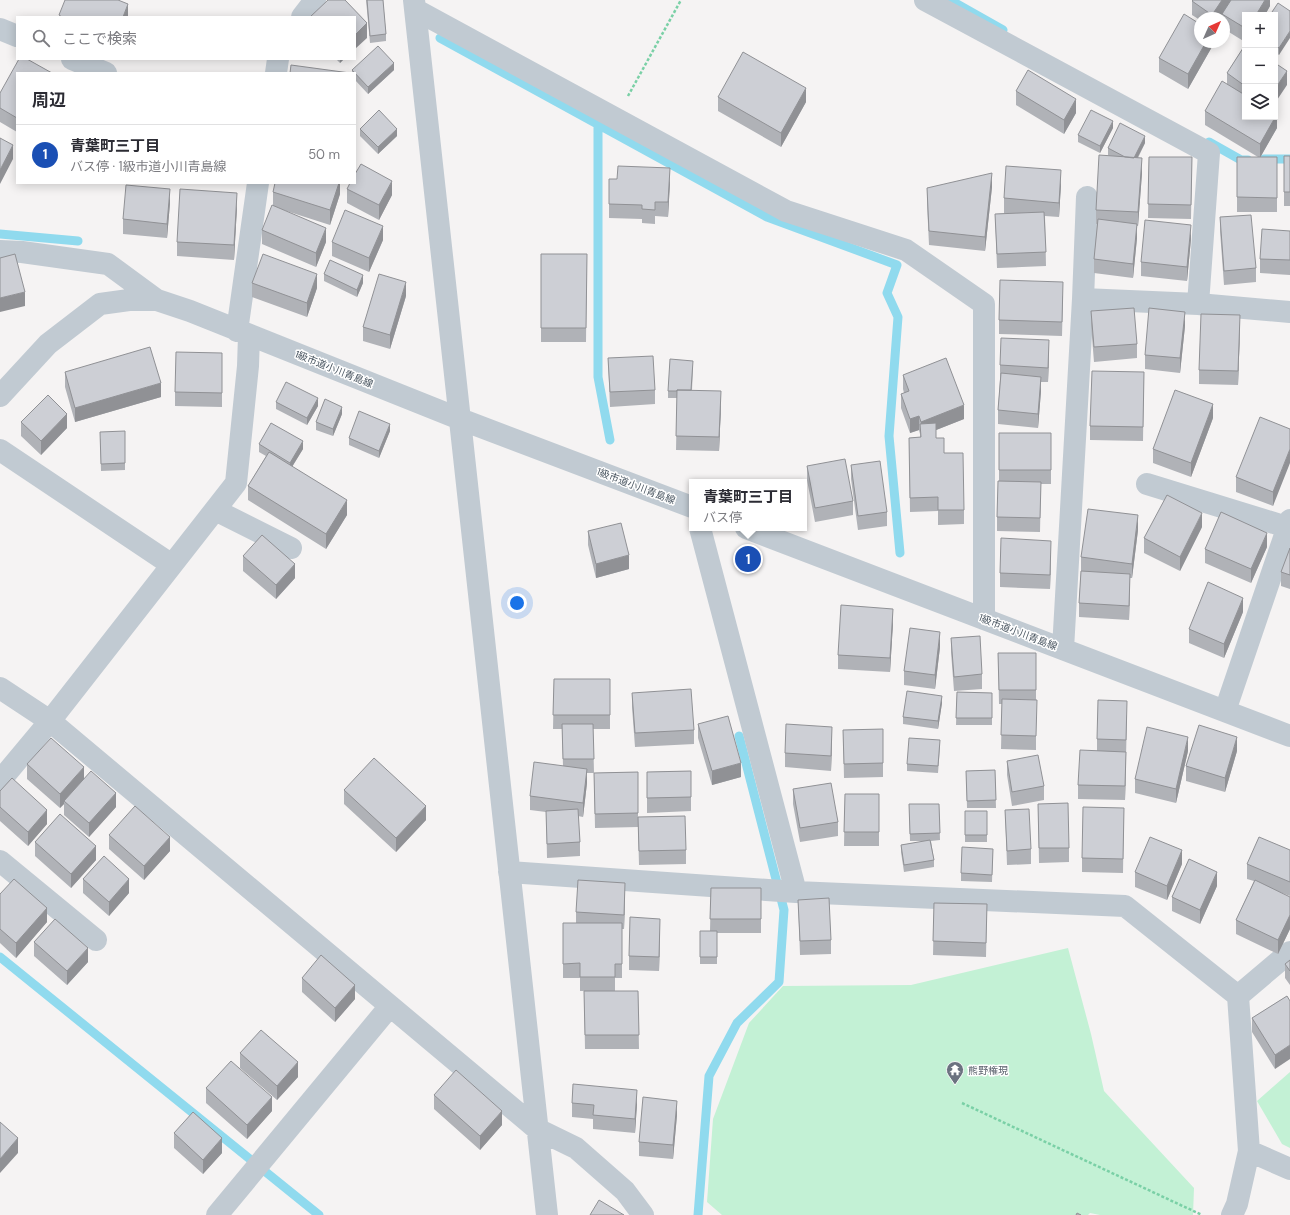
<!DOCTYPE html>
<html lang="ja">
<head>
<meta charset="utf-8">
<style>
	:root { --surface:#fff; --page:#f2f2f3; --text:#2b2b33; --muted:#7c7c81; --line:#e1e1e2; --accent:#1a73e8 }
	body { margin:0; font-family:"DM Sans","Noto Sans JP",sans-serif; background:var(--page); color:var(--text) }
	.controls { position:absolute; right:12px; top:12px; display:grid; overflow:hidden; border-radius:0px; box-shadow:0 2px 10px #0003 }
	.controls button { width:36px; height:36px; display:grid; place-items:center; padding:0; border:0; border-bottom:1px solid var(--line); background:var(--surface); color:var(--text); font:20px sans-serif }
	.compass { position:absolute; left:1194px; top:12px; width:36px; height:36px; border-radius:50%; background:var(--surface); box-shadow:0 2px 10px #0003; rotate:45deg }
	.you { position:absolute; left:517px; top:603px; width:14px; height:14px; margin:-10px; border:3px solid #fff; border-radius:50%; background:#1a73e8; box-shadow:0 0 0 6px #1a73e833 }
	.badge { display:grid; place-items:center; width:26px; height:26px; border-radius:50%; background:var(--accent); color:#fff; font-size:13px; font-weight:700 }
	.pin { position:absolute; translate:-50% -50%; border:2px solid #fff; box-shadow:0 1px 4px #0006 }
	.popup { position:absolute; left:689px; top:479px; width:118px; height:52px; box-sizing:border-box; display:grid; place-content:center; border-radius:0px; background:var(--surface); filter:drop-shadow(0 1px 3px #0005); font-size:13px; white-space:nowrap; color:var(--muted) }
	.popup b { font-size:15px; color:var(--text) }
	.popup::after { content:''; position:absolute; left:50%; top:100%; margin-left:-8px; border:8px solid transparent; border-top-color:var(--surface) }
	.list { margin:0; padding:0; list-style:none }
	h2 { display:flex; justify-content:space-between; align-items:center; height:52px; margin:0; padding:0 16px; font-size:17px }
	h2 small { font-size:13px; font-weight:400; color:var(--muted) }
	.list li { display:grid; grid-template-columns:26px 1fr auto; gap:12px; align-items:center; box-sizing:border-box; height:60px; padding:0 16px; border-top:1px solid var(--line) }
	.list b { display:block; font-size:15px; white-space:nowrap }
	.list p { margin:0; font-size:13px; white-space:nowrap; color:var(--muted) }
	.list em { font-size:13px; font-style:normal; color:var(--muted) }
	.icon { flex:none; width:22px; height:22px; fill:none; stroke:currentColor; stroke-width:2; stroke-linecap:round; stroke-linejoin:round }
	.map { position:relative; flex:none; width:1290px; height:1215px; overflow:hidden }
	.search { position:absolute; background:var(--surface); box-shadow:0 2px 10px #0003; left:16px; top:16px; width:340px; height:44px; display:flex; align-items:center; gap:10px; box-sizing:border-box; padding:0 14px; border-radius:0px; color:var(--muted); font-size:15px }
	.panel { position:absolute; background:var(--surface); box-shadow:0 2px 10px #0003; left:16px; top:72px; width:340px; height:112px; border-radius:0px }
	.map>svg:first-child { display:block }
</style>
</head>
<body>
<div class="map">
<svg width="1290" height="1215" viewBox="0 0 1290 1215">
	<rect width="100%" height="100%" fill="#f5f3f3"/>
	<!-- green -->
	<path fill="#c3f1d5" d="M1068,948L1091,1034L1104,1091L1194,1188L1193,1215H1100L1090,1213L1088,1215H722L707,1202L713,1119L749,1023L783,986L911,985Z
		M1290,1072V1148L1282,1144L1257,1101Z"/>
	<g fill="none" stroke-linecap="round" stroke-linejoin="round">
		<!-- stream -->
		<path stroke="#90daee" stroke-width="9" d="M950,0L1003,30
			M440,38L767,217L897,265L887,293L898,317L889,436L900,553
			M598,125V377L610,440
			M1209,142L1241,160H1248
			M1264,159H1290
			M0,234L78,241
			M0,957L319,1215
			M698,1215L709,1076L737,1023L779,982L784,910L739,736"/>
		<!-- path -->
		<path stroke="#7ad0a6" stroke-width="2.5" stroke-dasharray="3 2" stroke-linecap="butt" d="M628,96L681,0
			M962,1103L1202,1215"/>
		<!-- minor -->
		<path stroke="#c1cad2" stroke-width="22" d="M414,0L547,1215
			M925,0L1209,153L1198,304
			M416,10L786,211L906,250L984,304V619
			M302,17L315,0
			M0,29L17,36
			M72,59L106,73
			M276,73L278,59
			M0,251L22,252L108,264L157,300
			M1083,299L1087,197
			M237,331L258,183
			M0,396L48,344L100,304L129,300H157L190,311L460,419L692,507
			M0,450L172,565
			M1147,484L1290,528
			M215,510L291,548
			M700,528L796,892
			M746,528L1290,736
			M1063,649L1083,299L1198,304L1290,312
			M0,688L50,721L537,1129L576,1148L625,1191L643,1215
			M1225,711L1290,520
			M0,781L50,721L236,483L248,366L249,335
			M0,861L96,940
			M509,872L796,892L1125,906L1238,996L1249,1151L1237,1204L1232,1215
			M1238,996L1290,952
			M1249,1151L1290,1169
			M217,1215L390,1006"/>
	</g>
	<!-- wall -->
	<path fill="#b0b2b7" d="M366,0H383L386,34V41L370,43Z
		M1270,0V6L1265,15H1245V42L1224,29V18H1222V14L1220,18H1200V20L1192,15V1Z
		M1290,11L1279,55L1275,52V15Z
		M1213,42V45L1188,89L1159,72V58Z
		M1245,45V117L1277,128L1260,157H1277V212H1237V157H1258L1205,125V111L1227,84V73Z
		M336,59H344L340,63Z
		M352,70H394L368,94L355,80V73H352Z
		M17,73V132L0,122V93Z
		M1016,91L1076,113L1064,134L1016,105Z
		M718,97L806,102L781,147L718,111Z
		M1113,128L1100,153L1078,142V135Z
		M360,129L397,136L378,154L360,136Z
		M1145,143L1138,158L1142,173L1138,226H1137V238L1133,278L1094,273V259L1097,224H1096V210L1109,156L1108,155V148Z
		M1284,156H1290V206H1284Z
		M1149,157H1192L1191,219L1148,218Z
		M617,179L670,182L668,217L655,216V224L642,223V219L609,218V204Z
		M340,183V194L330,225L280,209L326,242L316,267L262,244V230L273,206V192Z
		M1061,184L1059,217L1045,216L1046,266L997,268L995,214L1012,213H1004V198Z
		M992,187L985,251L929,245L927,203V188Z
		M347,189L392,195L379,220L347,203Z
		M170,203L167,238L123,234V219Z
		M237,207L234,260L177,256V242Z
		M1220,217L1256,268V282L1224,285L1220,231Z
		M1290,231V275L1260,273V259Z
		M1191,239L1187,281L1141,276V262Z
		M383,240L369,272L332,256V242Z
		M541,254H587L586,342H541Z
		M324,274L363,283L357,297L324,281Z
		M252,283L317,288L307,317L252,297Z
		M406,296L390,349L363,341V327Z
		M1063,296L1062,336L999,334V320Z
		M1091,311L1137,344V358L1094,362L1091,325Z
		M1185,326L1180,373L1145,369V355Z
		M1240,329L1238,385L1199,384V370Z
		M1049,354L1048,382H1041V391L1038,428L998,424V410L1000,380V365Z
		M608,358L655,390V404L610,407Z
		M222,367V407L175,406V392Z
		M693,368L692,390L721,406L719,451L676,450L677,398H668V391Z
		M65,372L161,397L75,422L65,387Z
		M1144,372L1143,441L1090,440V426Z
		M903,375L964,419L936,430V438L944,453L964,510V524L938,525V511L910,512L909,438L920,437V434L919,430L910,433L901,408V394L904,393L903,389Z
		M276,402L318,406L307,425L276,409Z
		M342,414L333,436L316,430V422Z
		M1213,418L1191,477L1153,463V449Z
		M21,422L67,428L41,455L21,436Z
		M1290,429L1273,506L1236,492V477Z
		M125,431V470L101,471L100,439Z
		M390,431L379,458L349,445V438Z
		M999,433H1051V484H1041L1040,532L997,531V517L999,481Z
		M259,444L303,449L292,467L347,515L326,549L248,500V486L266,456L259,452Z
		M851,465L887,512V526L858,530L851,479Z
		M807,466L853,501V515L815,522L807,480Z
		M1202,527L1180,571L1144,553V538Z
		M1138,530L1132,578H1130L1129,620L1079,617V603L1081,571V557Z
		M588,531L629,569L596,578L588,545Z
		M1267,547L1251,583L1205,563V549Z
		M1290,548V589L1281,586V572Z
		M1051,555L1050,589L1000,587V573Z
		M243,556L295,578L276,599L243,571Z
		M1243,612L1224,658L1189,643V629Z
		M893,623L890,672L838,669V655Z
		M951,638L982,674V689L954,691L951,652Z
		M940,647L935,689L904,685V671Z
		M998,653L1036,690V750L1001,749L1002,704H999Z
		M554,679H610V729H593L594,773H587V783L583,817L578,816L580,842V856L547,858L546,812L530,810V796L563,766L562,729H553Z
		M957,692L992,693V725H956Z
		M632,693L694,730V744L635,747L632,707Z
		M942,703L938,729L903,724V717Z
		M1127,715L1125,800L1078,799V785L1097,751V739Z
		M698,724L741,777L712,785L698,738Z
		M883,729V777L844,778L843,730Z
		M832,742L831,771L785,767V753Z
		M940,747L938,773L907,771V764Z
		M1188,751L1176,803L1135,793V779Z
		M1237,751L1225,792L1186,781V766Z
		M1007,761L1044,786V800L1012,806L1007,775Z
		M27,764L84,779L116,807L89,837L64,815V804L60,808L27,779Z
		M995,770L996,808H967L966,771Z
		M691,771V811L647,813V772Z
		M638,772V817L686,850V864L639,865L638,827L595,828L594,773Z
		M793,789L838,822V836L800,842L793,804Z
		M344,790L426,820L396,852L344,804Z
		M0,791L47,824L28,846L0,821Z
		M845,794H879V846H844Z
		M909,804H939L940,840L931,841L934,860V867L904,872L901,852V845L925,841H910Z
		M1038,804L1069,848V862L1039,863Z
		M1124,808L1123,873L1082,872V858Z
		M1005,810L1031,849V864L1007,865Z
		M965,811H987V842H965Z
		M109,835L170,851L144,880L109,849Z
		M35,842L96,860L71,888L35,856Z
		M993,849L992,882L961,881V873Z
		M1290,850V896L1277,891L1290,897V929L1278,954L1236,934V920L1254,881L1247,879V864Z
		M1182,864L1167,900L1135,887V872Z
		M83,879L129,893L109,916L83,893Z
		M1217,886L1200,924L1172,911V897Z
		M711,888H761V933H717V964H700V931H710Z
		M0,894L47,922L16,958L0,943Z
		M625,897L624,929H622V978H615V991H638L639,1049H585L584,991H585H580V978H563V923H576V912Z
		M798,900L831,940V954L800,955Z
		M934,903L987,904L986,957L933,955Z
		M660,933L659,971L629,970V956Z
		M34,942L88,962L67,985L34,956Z
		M1290,960V985L1285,978V964Z
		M302,978L355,999L335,1022L302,992Z
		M1287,996L1275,1069L1252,1032V1018Z
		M240,1053L298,1077L277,1100L240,1068Z
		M206,1088L272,1111L247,1139L206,1103Z
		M434,1095L502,1125L480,1150L434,1109Z
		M572,1103L637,1104L635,1133L593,1129V1119L572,1117Z
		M677,1115L673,1159L639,1156V1142Z
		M174,1133L222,1153L203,1174L174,1148Z"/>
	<!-- shaded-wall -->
	<path fill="#909195" d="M1222,0H1232L1220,18H1212V15Z
		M1265,0H1270V6L1265,15H1256Z
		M128,4V17H123Z
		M367,23V38L355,49V35Z
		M1290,31V38L1279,55V48Z
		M1206,42H1213V45L1188,89V74Z
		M340,59H344L340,63Z
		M394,63V70L368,94V87Z
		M1287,71V85L1275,103V89Z
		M806,88V102L781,147V133Z
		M1076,99V113L1064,134V120Z
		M1277,114V128L1260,158V144Z
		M1113,121V128L1100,153V146Z
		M397,129V136L378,154V147Z
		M1145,136V143L1132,168V161Z
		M13,145V159L0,184V170Z
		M1142,158V173L1138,226V212Z
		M670,168V182L668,217V202Z
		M1061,170V184L1059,217V203Z
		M992,173V187L985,251V237Z
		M392,181V195L379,220V205Z
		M339,183H340V194L330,225V210Z
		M170,189V203L167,238V224Z
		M237,193V207L234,260V245Z
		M1137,224V238L1133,278V264Z
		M1191,225V239L1187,281V267Z
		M383,226V240L369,272V258Z
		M326,228V242L316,267V253Z
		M317,274V288L307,317V303Z
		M363,275V283L357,297V290Z
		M406,282V296L390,349V335Z
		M25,292V306L0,312V298Z
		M1185,312V326L1180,373V358Z
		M1240,315V329L1238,385V371Z
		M1049,340V354L1048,382V368Z
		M1041,377V391L1038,428V414Z
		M161,383V397L75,422V408Z
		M721,391V406L719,451V437Z
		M318,398V406L307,425V418Z
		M1213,404V418L1191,477V463Z
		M964,405V419L921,436V422Z
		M342,407V414L333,436V429Z
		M67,414V428L41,455V441Z
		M919,416V430L910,433V419Z
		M390,424V431L379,458V451Z
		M303,441V449L290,470V463Z
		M1290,449V463L1273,506V492Z
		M347,500V515L326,549V534Z
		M1202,513V527L1180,571V557Z
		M1138,515V530L1132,578V564Z
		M1267,533V547L1251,583V569Z
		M1051,541V555L1050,589V575Z
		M629,555V569L596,578V564Z
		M295,564V578L276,599V585Z
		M1130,574V588L1129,620V606Z
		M1243,598V612L1224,658V644Z
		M893,609V623L890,672V658Z
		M940,632V647L935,689V675Z
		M942,696V703L938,729V721Z
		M832,727V742L831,771V756Z
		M1188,737V751L1176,803V789Z
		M1237,737V751L1225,792V778Z
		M1126,752V766L1125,800V786Z
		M741,763V777L712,785V771Z
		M84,767V781L64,801V804L60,808V794Z
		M587,769V783L583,817V803Z
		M116,793V807L89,837V823Z
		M426,806V820L396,852V838Z
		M47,810V824L28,846V832Z
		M170,837V851L144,880V866Z
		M96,846V860L71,888V874Z
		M1182,850V864L1167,900V886Z
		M1217,872V886L1200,924V910Z
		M129,879V893L109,916V902Z
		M625,883V897L624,929V915Z
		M47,908V922L16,958V943Z
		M1290,915V929L1278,954V940Z
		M660,919V933L659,971V957Z
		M88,948V962L67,985V971Z
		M355,985V999L335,1022V1008Z
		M1290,1045V1059L1275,1069V1055Z
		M298,1062V1077L277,1100V1086Z
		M637,1090V1104L635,1133V1119Z
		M272,1097V1111L247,1139V1125Z
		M677,1101V1115L673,1159V1145Z
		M502,1111V1125L480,1150V1136Z
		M18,1138V1153L0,1173V1159Z
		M222,1138V1153L203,1174V1160Z"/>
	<!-- building -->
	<path fill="#cdcfd5" stroke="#909195" d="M65,0H118L128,4L123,17H62L59,15Z
		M328,0H345L367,23L355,35V17H310Z
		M367,0H383L386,34L370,36Z
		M1193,0H1222L1212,15L1192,1Z
		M1231,0H1265L1256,15H1245V28L1222,14Z
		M1278,3L1290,11V31L1279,48L1275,45V15H1270Z
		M1184,14L1200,24V42H1206L1188,74L1159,58Z
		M1245,45V86L1227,73Z
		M378,46L394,63L368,87L352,70Z
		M743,52L806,88L781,133L718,97Z
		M19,59H27L52,73H17V118L0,108V93Z
		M1275,63L1287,71L1275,89Z
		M291,65L350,73H290Z
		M1028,70L1076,99L1064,120L1016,91Z
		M1222,81L1245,95V117H1275V113L1277,114L1260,144L1205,111Z
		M379,110L397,129L378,147L360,129Z
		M1091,110L1113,121L1100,146L1078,135Z
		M1120,123L1145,136L1134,158L1125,157L1108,148Z
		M0,138L13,145L0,170Z
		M1099,155L1142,158L1138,212L1096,210Z
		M1284,156H1290V192H1284Z
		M1149,157H1192L1191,205L1148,204Z
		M1237,157H1277V198L1237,197Z
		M361,164L392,181L379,205L347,189L350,183H355V174Z
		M618,166L670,168L668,202H655V210L642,209V205L609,204V179H617Z
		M1006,166L1061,170L1059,203L1004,198Z
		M992,173L985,237L929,231L927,188Z
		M275,183H339L330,210L273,192Z
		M126,185L170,189L167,224L123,219Z
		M180,189L237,193L234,245L177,242Z
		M272,205L326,228L316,253L262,230Z
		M345,210L383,226L369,258L332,242Z
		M1044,212L1046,252L997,254L995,214Z
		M1251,215L1256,268L1224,271L1220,217Z
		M1098,219L1137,224L1133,264L1094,259Z
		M1145,220L1191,225L1187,267L1141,262Z
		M1262,229L1290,231V260L1260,259Z
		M15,254L25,292L0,298V258Z
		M263,254L317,274L307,303L252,283Z
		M541,254H587L586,328H541Z
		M330,260L363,275L357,290L324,274Z
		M379,274L406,282L390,335L363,327Z
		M1000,280L1063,282L1062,322L999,320Z
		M1134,308L1137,344L1094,347L1091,311Z
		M1149,308L1185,312L1180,358L1145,355Z
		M1201,314L1240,315L1238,371L1199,370Z
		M1001,338L1049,340L1048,368L1000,365Z
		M150,347L161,383L75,408L65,372Z
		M176,352L222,353V393L175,392Z
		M653,356L655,390L610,392L608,358Z
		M946,358L964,405L921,422L919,416L910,419L901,394L909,391L903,375Z
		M670,359L693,361L691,390H677V391H668Z
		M1092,371L1144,372L1143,427L1090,426Z
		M1001,373L1041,377L1038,414L998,410Z
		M286,382L318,398L307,418L276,402Z
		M677,390L721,391L719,437L676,436Z
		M1175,390L1213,404L1191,463L1153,449Z
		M48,395L67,414L41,441L21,422Z
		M325,399L342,407L333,429L316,422Z
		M359,411L390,424L379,451L349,438Z
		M1260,417L1290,429V449L1273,492L1236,477Z
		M271,423L303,441L290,463L259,444Z
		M936,423V438H944V453H963L964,510H938V497L910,498L909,438L921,437L920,424Z
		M125,431V463L101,464L100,432Z
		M999,433H1051V470H999Z
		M269,452L347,500L326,534L248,486Z
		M845,459L853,501L815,508L807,466Z
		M880,461L887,512L858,516L851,465Z
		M998,481L1041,482L1040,518L997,517Z
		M1167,495L1202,513L1180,557L1144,538Z
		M1088,509L1138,515L1132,564L1081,557Z
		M1221,512L1267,533L1251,569L1205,549Z
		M621,523L629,555L596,564L588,531Z
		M262,535L295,564L276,585L243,556Z
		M1001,538L1051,541L1050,575L1000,573Z
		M1290,548V575L1281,572Z
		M1081,571L1130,574L1129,606L1079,603Z
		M1208,582L1243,598L1224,644L1189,629Z
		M841,605L893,609L890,658L838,655Z
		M910,628L940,632L935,675L904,671Z
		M980,636L982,674L954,677L951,638Z
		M998,653H1036V690H999Z
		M554,679H610V715H553Z
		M691,689L694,730L635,733L632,693Z
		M907,691L942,696L938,721L903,717Z
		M957,692L992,693V718H956Z
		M1002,699L1037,700L1036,736L1001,735Z
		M1098,700L1127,701L1126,740L1097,739Z
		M728,716L741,763L712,771L698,724Z
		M562,724H593L594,759H563Z
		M786,724L832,727L831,756L785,753Z
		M1199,725L1237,737L1225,778L1186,766Z
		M1147,727L1188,737L1176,789L1135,779Z
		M883,729V763L844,764L843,730Z
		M51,738L84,767L60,794L27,764Z
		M909,738L940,740L938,766L907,764Z
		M1080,750L1126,752L1125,786L1078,785Z
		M1038,755L1044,786L1012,792L1007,761Z
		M374,758L426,806L396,838L344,790Z
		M534,762L587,769L583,803L530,796Z
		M995,770L996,800L967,801L966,771Z
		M91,771L116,793L89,823L64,801Z
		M691,771V797L647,798V772Z
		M638,772V813L595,814L594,773Z
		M12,778L47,810L28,832L0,807V791Z
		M831,783L838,822L800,828L793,789Z
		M845,794H879V832H844Z
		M1068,803L1069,848H1039L1038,804Z
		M909,804H939L940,833L910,834Z
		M135,806L170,837L144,866L109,835Z
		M1083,807L1124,808L1123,859L1082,858Z
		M578,809L580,842L547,844L546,811Z
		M1029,809L1031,849L1007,851L1005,810Z
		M965,811H987V835H965Z
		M60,814L96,846L71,874L35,842Z
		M685,816L686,850L639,851L638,817Z
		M1150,837L1182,850L1167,886L1135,872Z
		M1259,837L1290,850V882L1247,864Z
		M930,840L934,860L904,865L901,845Z
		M962,847L993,849L992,875L961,873Z
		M104,856L129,879L109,902L83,879Z
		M1189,859L1217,872L1200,910L1172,897Z
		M14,879L47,908L16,943L0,929V894Z
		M578,880L625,883L624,915L576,912Z
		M1255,880L1290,897V915L1278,940L1236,920Z
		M711,888H761V919H710Z
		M829,898L831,940L800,941L798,900Z
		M934,903L987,904L986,943L933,941Z
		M630,917L660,919L659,957L629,956Z
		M55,919L88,948L67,971L34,942Z
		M563,923H622V964H615V977H580V963L563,964Z
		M700,931H717V957H700Z
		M321,955L355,985L335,1008L302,978Z
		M1290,960V971L1285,964Z
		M584,991H638L639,1035H585Z
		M1287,996L1290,1001V1045L1275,1055L1252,1018Z
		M261,1030L298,1062L277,1086L240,1053Z
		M231,1061L272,1097L247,1125L206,1088Z
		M456,1070L502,1111L480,1136L434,1095Z
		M573,1084L637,1090L635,1119L593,1115L594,1105L572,1103Z
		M643,1097L677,1101L673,1145L639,1142Z
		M193,1112L222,1138L203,1160L174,1133Z
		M0,1122L18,1138L0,1159Z
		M599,1200L624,1215H590Z
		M1077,1213L1081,1215H1076Z"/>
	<!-- icons -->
	<defs>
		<symbol id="temple-pin" viewBox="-11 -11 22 30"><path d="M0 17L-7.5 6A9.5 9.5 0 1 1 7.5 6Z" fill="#6b7280" stroke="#fff"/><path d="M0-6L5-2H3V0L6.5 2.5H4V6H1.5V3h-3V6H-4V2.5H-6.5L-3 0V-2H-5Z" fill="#fff"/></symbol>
	</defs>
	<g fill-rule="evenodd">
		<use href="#temple-pin" x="945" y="1060" width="20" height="27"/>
	</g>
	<g text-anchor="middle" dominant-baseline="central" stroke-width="3" stroke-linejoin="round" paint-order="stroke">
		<!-- street labels -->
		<g font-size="10" fill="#4a5661" stroke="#fff">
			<text transform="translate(334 369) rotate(22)">1級市道小川青島線</text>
			<text transform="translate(636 486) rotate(21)">1級市道小川青島線</text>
			<text transform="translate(1018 632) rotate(21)">1級市道小川青島線</text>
		</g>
		<!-- worship labels -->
		<g font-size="10" fill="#5b616d" stroke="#fff" text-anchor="start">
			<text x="968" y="1070">熊野権現</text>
		</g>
	</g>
</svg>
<div class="controls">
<button>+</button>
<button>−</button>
<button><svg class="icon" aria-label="layers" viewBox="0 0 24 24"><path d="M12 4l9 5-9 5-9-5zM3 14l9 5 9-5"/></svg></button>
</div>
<svg class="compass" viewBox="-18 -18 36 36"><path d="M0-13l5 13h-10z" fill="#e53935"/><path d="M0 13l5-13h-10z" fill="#7c7c81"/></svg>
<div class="you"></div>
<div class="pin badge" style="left:748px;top:559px;background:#1a4fb4">1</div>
<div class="popup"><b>青葉町三丁目</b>バス停</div>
<div class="search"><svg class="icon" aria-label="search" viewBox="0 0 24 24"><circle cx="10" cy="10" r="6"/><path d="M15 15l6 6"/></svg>ここで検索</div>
<section class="panel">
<h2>周辺<small></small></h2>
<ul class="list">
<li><span class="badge" style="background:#1a4fb4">1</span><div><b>青葉町三丁目</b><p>バス停 · 1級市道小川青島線</p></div><em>50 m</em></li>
</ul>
</section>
</div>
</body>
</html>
